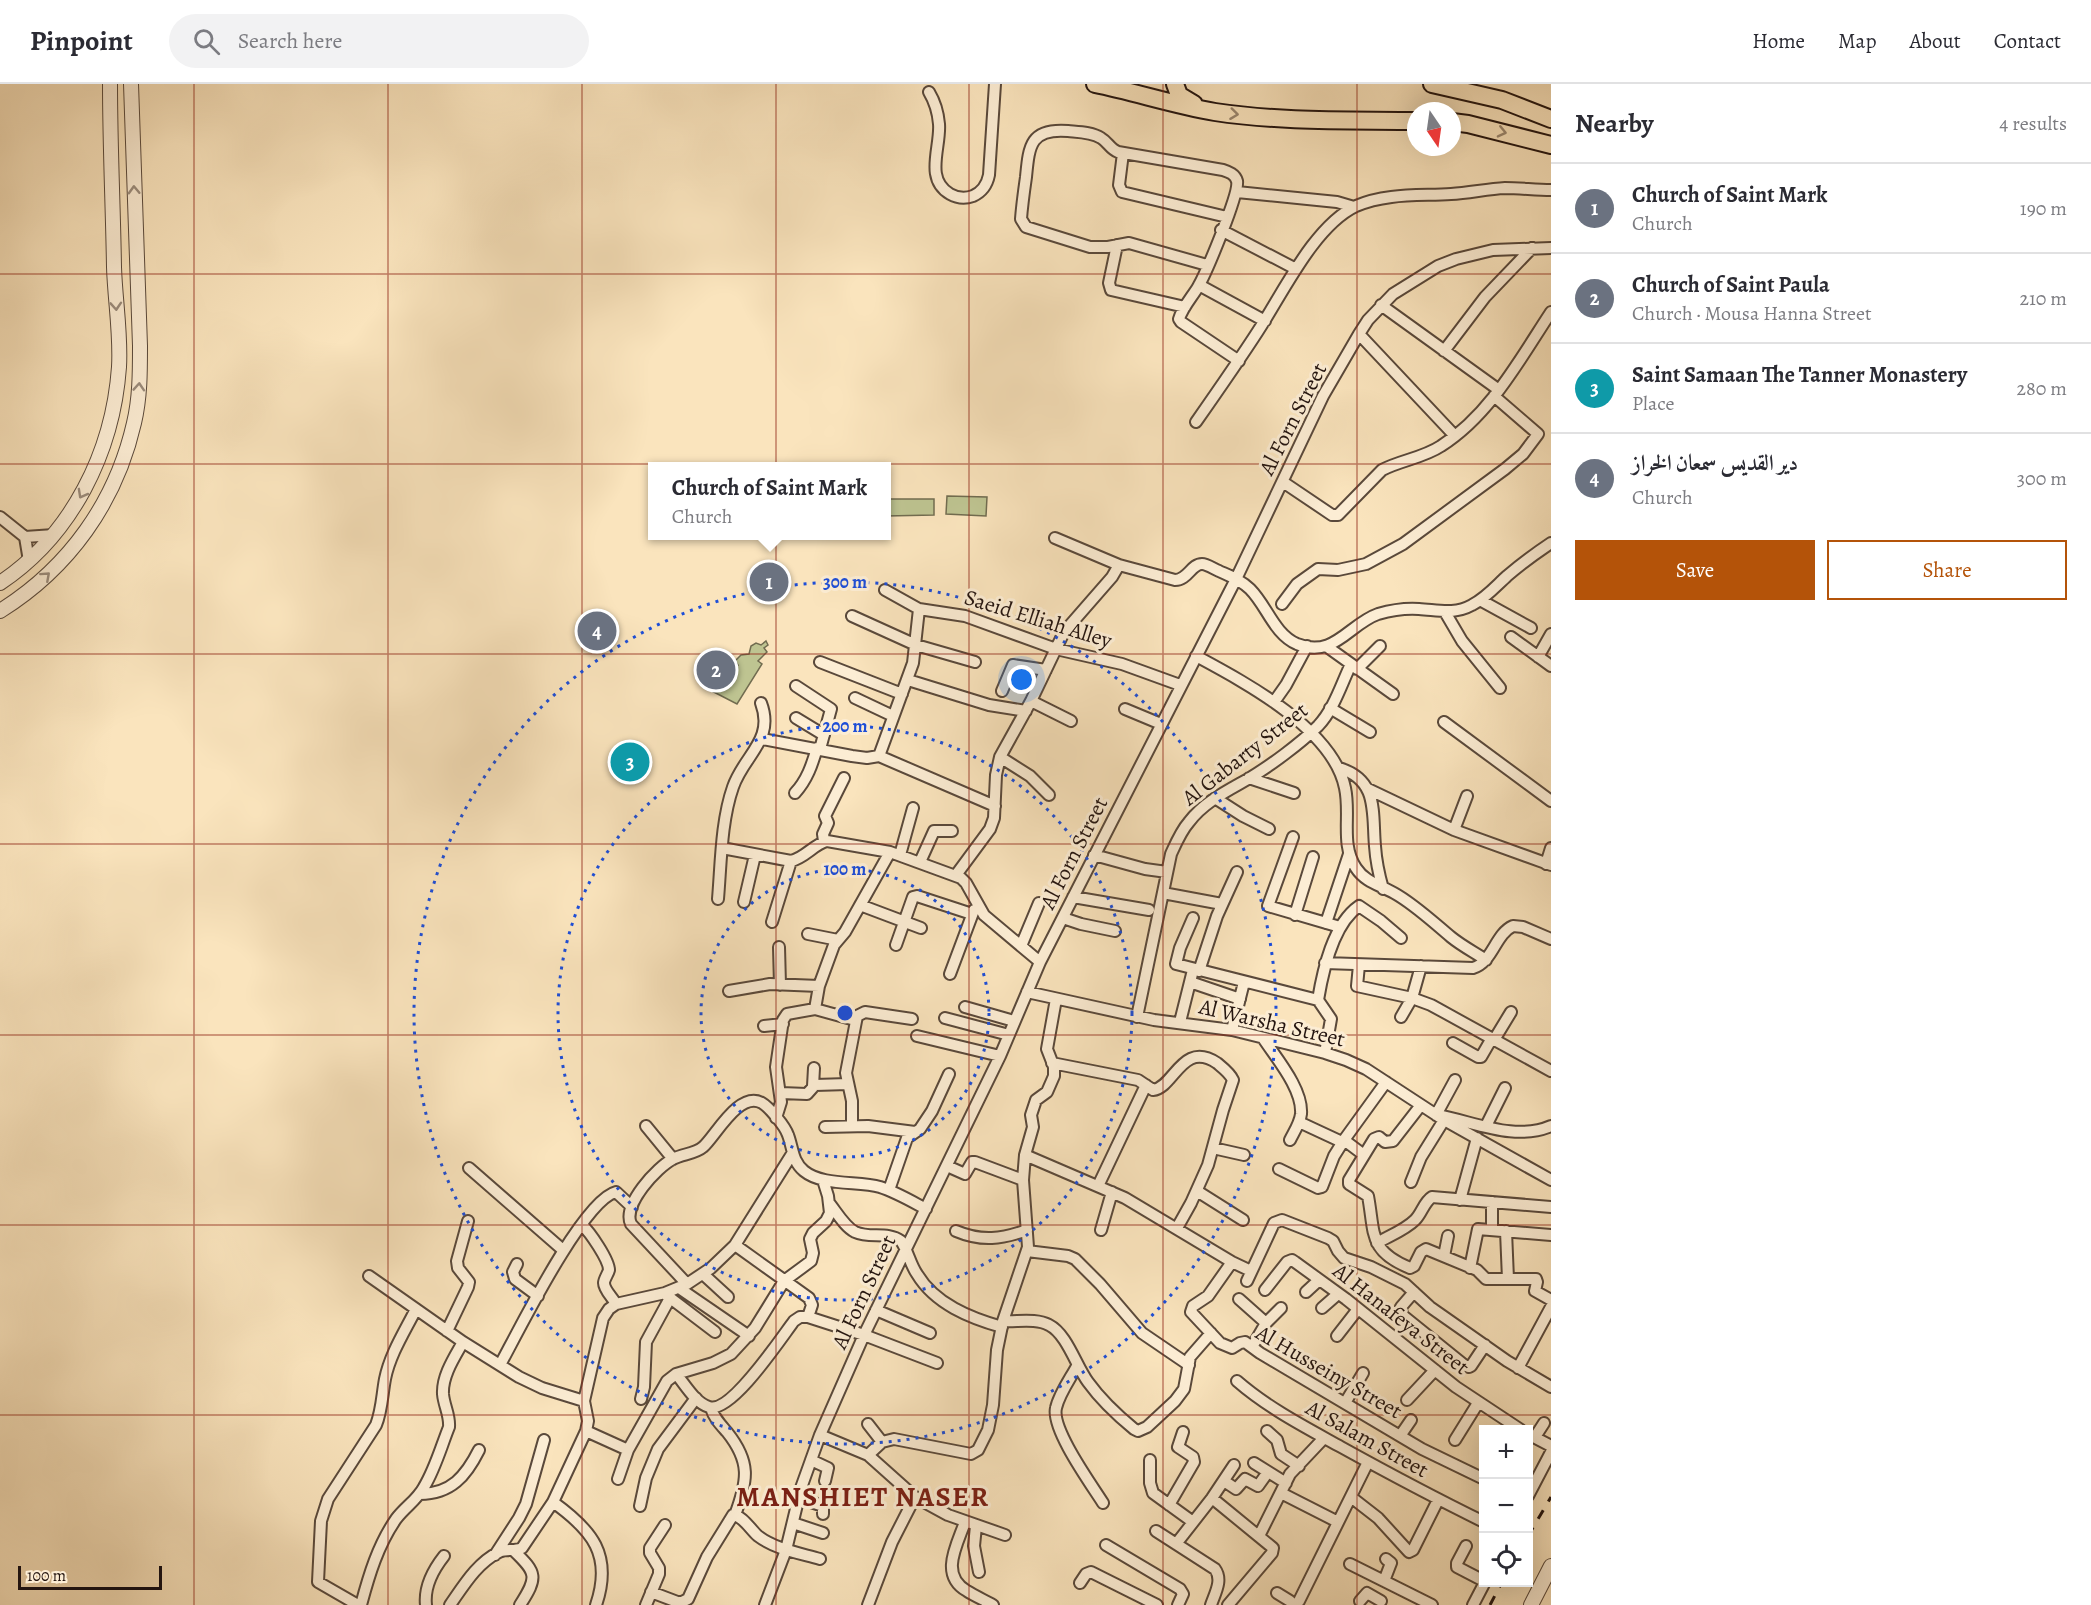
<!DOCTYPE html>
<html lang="en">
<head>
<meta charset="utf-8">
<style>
	:root { --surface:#fff; --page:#f2f2f3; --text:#2b2b33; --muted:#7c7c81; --line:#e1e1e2; --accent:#b45309 }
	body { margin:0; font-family:Alegreya,Amiri,serif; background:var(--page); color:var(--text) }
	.controls { position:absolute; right:18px; bottom:18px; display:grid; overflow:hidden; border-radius:0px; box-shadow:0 6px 24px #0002 }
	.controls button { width:54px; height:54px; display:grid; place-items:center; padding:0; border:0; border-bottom:2px solid var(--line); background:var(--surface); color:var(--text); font:30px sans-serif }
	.compass { position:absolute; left:1407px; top:18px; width:54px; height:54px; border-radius:50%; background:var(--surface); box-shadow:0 6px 24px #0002; rotate:167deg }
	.scale { position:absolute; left:18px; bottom:15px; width:144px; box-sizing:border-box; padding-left:6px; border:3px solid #241510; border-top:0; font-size:16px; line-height:21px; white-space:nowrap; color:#241510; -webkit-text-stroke:4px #fcedd4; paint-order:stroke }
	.you { position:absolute; left:1022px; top:596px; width:21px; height:21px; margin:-15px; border:4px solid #fff; border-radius:50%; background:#1a73e8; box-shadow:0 0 0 9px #1a73e833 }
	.badge { display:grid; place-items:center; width:39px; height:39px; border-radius:50%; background:var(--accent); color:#fff; font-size:20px; font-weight:700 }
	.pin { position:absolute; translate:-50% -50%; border:3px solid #fff; box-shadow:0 2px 6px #0006 }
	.popup { position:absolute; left:648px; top:378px; width:243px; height:78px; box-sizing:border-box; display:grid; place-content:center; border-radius:0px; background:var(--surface); filter:drop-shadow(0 2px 4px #0005); font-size:20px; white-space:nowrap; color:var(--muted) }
	.popup b { font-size:22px; color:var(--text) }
	.popup::after { content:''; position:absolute; left:50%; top:100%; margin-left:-12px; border:12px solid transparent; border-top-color:var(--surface) }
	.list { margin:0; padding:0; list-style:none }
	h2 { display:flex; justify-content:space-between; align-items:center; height:78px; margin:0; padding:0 24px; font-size:26px }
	h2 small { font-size:20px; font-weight:400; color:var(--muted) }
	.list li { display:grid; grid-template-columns:39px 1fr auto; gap:18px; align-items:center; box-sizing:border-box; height:90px; padding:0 24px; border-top:2px solid var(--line) }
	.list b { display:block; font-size:22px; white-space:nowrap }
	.list p { margin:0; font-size:20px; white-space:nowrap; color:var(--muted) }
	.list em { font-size:20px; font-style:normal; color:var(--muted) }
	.actions { display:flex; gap:12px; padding:18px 24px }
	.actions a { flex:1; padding:14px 0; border:2px solid var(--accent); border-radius:0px; text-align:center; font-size:21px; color:var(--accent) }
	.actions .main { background:var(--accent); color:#fff }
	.icon { flex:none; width:33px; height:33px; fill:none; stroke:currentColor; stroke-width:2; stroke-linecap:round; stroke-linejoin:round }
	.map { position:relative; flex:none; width:1551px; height:1521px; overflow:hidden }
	header { display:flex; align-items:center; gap:36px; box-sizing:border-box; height:84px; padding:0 30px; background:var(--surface); border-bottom:2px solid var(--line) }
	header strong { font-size:28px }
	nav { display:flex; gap:33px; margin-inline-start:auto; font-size:21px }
	.search { width:420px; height:54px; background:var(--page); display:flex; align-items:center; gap:15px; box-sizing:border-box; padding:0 21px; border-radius:33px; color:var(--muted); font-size:22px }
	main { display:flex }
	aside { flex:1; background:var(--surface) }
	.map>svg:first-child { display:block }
</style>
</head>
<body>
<header>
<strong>Pinpoint</strong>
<div class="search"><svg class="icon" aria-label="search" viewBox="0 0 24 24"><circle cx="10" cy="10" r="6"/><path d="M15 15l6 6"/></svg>Search here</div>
<nav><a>Home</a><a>Map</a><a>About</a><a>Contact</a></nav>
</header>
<main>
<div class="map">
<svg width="1551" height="1521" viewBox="0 0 1551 1521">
	<rect width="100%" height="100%" fill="#fae4bd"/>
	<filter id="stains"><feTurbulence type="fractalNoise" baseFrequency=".00333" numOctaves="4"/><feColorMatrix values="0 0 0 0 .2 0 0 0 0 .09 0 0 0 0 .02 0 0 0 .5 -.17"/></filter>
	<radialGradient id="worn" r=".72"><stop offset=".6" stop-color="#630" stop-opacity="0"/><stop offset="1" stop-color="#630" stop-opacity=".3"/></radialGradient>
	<!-- green -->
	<path fill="#bec491" stroke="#716c50" stroke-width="1.5" d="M947,412L987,413L986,432L946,430Z
		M886,415H934V431L886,432Z
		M766,557L768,561L764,564L767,568L758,577L762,580L737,620L708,605L738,581L735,577L741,571L749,570L751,562L756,559L761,561Z"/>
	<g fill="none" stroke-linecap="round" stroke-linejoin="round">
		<defs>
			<path id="minor" d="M929,8C935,18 938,28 939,40C941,63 924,95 950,110C957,114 965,115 973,112C982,108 987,101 989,91L995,0
				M1123,69L1119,101L1122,108L1227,133
				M1237,108L1337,118L1354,123
				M1221,146L1296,185
				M1117,161L1109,199L1111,206L1185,223
				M1207,181L1129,159L1108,163H1090L1026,143L1021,135C1022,121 1024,107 1026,93C1029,62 1030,44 1068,47C1079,48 1092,48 1101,54C1108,58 1110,65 1118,68L1223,86C1229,88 1235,90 1237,97C1240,109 1206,189 1198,203C1192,213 1182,224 1179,235L1181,238L1239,277
				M1199,201L1265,237
				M1381,221L1499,306
				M1359,250L1455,352
				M1444,267L1485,213L1532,164
				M1196,338C1217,308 1238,278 1258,247C1283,209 1314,142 1356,122C1386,109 1419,112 1451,110C1469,109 1487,105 1505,104C1520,104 1536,106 1551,106
				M1283,398L1332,431H1338L1382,386C1401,376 1423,374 1441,362C1490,331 1520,275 1551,228
				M0,433L25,453L54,451
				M25,453L29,477
				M1055,454L1119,481L1175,496C1188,496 1191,480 1202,480C1207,480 1214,485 1219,487C1230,492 1241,496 1250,505C1267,522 1274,550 1297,560C1334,575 1349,540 1378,530C1392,526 1405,524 1419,525C1438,526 1454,531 1472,521C1486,514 1496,502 1507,492C1521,480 1536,469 1551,459
				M885,506L919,525L965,532L1056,565L1122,580L1180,601
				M1480,516L1531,544
				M1282,520L1297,500L1318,485L1338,486L1366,480L1403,460L1505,385L1523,370L1538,350L1494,312
				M1445,528L1462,557L1500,604
				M852,532L916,561L975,578
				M1511,553L1551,582
				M1326,562L1393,610
				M1196,572C1246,599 1333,645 1345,704C1351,731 1340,760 1356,784C1365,798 1380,801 1394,809C1414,820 1433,838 1451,853C1462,862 1474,868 1486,876
				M1538,573L1551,550
				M820,578L902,610
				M1357,585L1380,562
				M908,596L989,621L1026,627
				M796,602L831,625L820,665
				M1002,607L1013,581L1046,586
				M855,614L893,632
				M1031,617L1071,637
				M1274,618L1286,601L1307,562
				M1330,624L1370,648
				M1125,625L1161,640
				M796,634L824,651
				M1444,638L1551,717
				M762,655L852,672L867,674L879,672L995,722
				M879,672L913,579L919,525
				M1000,673L1030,692L1049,711
				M1339,684C1379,696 1372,729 1375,762C1376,777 1379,791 1383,805
				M1249,694L1294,709
				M1368,705L1454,746L1551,781
				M795,709C807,696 812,681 817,664
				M1215,714L1243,732L1269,745
				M1454,746L1467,712
				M1293,753L1268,822L1340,843
				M824,757L823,750L828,739L825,732L844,694
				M722,764L791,777C805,774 814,760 827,757L890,768L961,794L966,799L984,831L1040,878
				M900,771L913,724
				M1094,771L1145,785L1167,788
				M920,778L934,747H952
				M1546,780L1551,764
				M956,791L990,745L994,734L996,691L1000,673L1031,617L1064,548L1112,493L1119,481
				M1163,809L1222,820
				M1073,813L1149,826
				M718,815C721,780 721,737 733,703C744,671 775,656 761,619
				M744,818L755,771
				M860,821L921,844
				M1295,831L1313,773
				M1063,834L1081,840L1115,847
				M1193,834L1180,864L1176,880L1318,916
				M772,838L791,777
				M1326,839L1349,770
				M808,850L838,856
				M896,861L913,813L917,812L972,830
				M1021,862L1039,819
				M779,863L780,901
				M1325,879L1473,884C1493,878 1495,850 1513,842L1523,843L1551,855
				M1359,881L1357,902L1412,914L1431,921L1551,987
				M1199,887L1217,832L1237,788
				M950,890L974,826
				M1190,898L1240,915
				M729,907L770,900L819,902
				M1027,908L1154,936L1232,946L1325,969L1346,976L1366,985L1444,1036L1551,1096
				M965,923L1014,937
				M815,925L819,902L834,861L845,848L890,768
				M1137,933L1171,770C1176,759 1181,747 1189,738C1204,718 1227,707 1248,695C1270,682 1301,659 1318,642C1334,625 1341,601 1351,580
				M1401,933L1412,914L1421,882
				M945,934L1009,951
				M1180,938L1193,886
				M764,942L783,940
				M1232,946L1244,898
				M917,952L1000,972
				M1263,954C1276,974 1303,1005 1301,1030C1300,1039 1294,1048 1290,1056
				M1494,956L1511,928
				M1453,959L1478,973H1481L1492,954
				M1325,969L1331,935L1318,916C1323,886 1333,840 1359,822L1381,837L1401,854
				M1052,979L1138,996L1153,1006C1174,1004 1182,956 1217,979C1223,984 1230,989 1233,996L1223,1026L1208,1081L1191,1119L1177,1144
				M1455,996L1436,1031C1473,1037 1514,1058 1551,1042
				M813,1002L814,984
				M781,1009L807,1010L815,1001L848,1000
				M1421,1021L1393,1057L1385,1058L1379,1053L1374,1055L1349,1096V1100L1368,1112C1375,1149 1368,1167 1410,1184L1414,1182L1421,1168L1426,1165L1477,1186L1486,1195H1536L1537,1198L1535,1207L1551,1216
				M776,1034L781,1018L776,983L783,936L787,930L815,925L855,936
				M1299,1038L1342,1058
				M646,1042L673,1075
				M852,1042V1017L846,989L857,932L865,928L912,935
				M1486,1042L1505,1004
				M825,1043L868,1042L915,1048
				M1344,1056L1364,1071
				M1213,1064L1244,1071
				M1025,1071L1125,1114L1232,1178L1251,1187
				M947,1082L965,1090L972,1078H975L1023,1096
				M469,1084L563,1166
				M1279,1085L1318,1104L1322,1103L1334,1072L1344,1056L1386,998
				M1411,1098L1421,1073L1444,1036
				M1098,1102L1146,1001
				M889,1106L907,1054L920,1045L932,1027L949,990
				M1197,1107L1243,1136
				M1460,1116L1477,1054
				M830,1120C837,1129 845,1143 855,1148C870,1155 887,1147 901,1157C908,1167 910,1180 917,1190C935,1220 970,1234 1002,1243
				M582,1141C590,1148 609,1176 609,1186C608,1190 604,1195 604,1199C604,1206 613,1214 616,1220
				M1492,1145V1118
				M1101,1146L1112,1108
				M956,1147C982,1158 1002,1155 1027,1146
				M1506,1147L1508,1195
				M1377,1159C1389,1152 1405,1146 1415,1136C1422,1129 1424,1118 1432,1113L1551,1123
				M735,1161L809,1214L812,1221L808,1233
				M1027,1167L1068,1172L1075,1175L1100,1200L1142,1249L1189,1281
				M1444,1172L1448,1152
				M1232,1178L1208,1212L1193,1222L1191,1228L1220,1259L1232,1264L1240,1259L1245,1258L1260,1269L1422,1365L1484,1395
				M517,1180L513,1188L515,1195L538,1212
				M1470,1184L1478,1145L1551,1151
				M703,1190L728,1213
				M369,1192L463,1258L519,1293L542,1304L584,1317
				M1247,1197L1274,1139L1282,1136L1328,1154L1333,1157L1338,1167L1344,1174L1371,1183L1405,1200L1430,1223L1470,1251L1507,1277L1551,1303
				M687,1200L631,1140C622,1121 657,1083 673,1075C682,1070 695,1070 703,1063C715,1053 739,1006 762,1019C769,1023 785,1042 788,1051C793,1064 792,1077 804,1087C822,1102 858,1097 880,1103C896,1108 911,1117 926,1125
				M679,1204L749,1252
				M1265,1206L1287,1178L1292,1176L1295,1178L1346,1215L1456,1303L1521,1346
				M1306,1208L1319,1196
				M1414,1208L1401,1223L1402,1231L1464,1281L1469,1283L1471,1282L1485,1261
				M665,1210L715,1248
				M1239,1215L1266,1239
				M1322,1224L1338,1210
				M876,1226L930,1249
				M1003,1237C1017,1238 1036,1234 1049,1241C1067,1250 1076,1282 1088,1298C1101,1316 1117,1331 1134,1345L1138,1347L1147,1343L1175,1317L1184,1305L1190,1273L1211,1249
				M447,1247L468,1203L469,1198L458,1184L457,1177L468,1137
				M1337,1252L1358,1225
				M1252,1263L1266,1239L1281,1224
				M500,1281C518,1248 583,1116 616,1108L632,1123
				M1077,1282C1070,1295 1059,1310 1056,1324C1051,1345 1091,1400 1103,1419
				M1518,1284L1551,1223
				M676,1290C685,1300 695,1319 709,1323C731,1330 781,1254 794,1237L800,1233H808L864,1251L937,1279
				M1237,1297C1268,1324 1305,1343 1341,1363C1388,1389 1435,1414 1484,1438
				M641,1315L644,1303L646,1258L670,1214
				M1407,1316L1435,1286
				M1345,1319L1363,1289
				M711,1324C714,1334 720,1340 727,1348C751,1378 748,1396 735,1431
				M868,1340L882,1358
				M586,1347L628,1366
				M1267,1347L1277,1356L1281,1370L1299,1382
				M1528,1350L1551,1362
				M820,1351L868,1371L915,1413L948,1431L1005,1451
				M1400,1352L1411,1336
				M1535,1353L1544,1339
				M1455,1356L1478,1319
				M868,1371L882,1358L894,1355L971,1370L978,1366L988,1346L993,1321L997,1266L1003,1237L1028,1163L1023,1096L1025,1071L1033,1043L1031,1031L1036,1016L1047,1008L1054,992V983L1047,965L1056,915
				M811,1376L828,1384L825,1397
				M1150,1376V1399L1153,1409L1193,1438
				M1254,1379L1286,1399
				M618,1395L628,1366L667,1297L676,1290L713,1279L731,1270L755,1244L784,1197L811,1177L813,1169L810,1155L813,1149L826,1137L830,1129L828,1112L823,1096
				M1224,1397L1236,1405L1245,1395L1258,1402L1268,1388
				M1281,1409L1338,1438
				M420,1410C451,1410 466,1392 479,1366
				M1528,1412L1551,1368
				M1351,1413L1378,1434L1409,1468L1413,1466L1438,1416
				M799,1414L823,1422V1430
				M1212,1414L1273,1464L1272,1469L1228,1521
				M553,1418C592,1446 613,1471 596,1521
				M1169,1421L1194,1378L1193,1373L1178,1363L1183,1348
				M640,1422L646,1394L658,1365L696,1314
				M965,1438C957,1461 939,1491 967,1507C975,1512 984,1516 993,1521
				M793,1439L823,1449
				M976,1442L974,1462L979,1488
				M1156,1447L1215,1485C1223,1496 1215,1509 1211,1521
				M1259,1452L1290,1390L1324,1354
				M1176,1460L1212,1414L1234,1381
				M1106,1461L1180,1505L1183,1510L1178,1521
				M1466,1462L1457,1479V1483L1484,1497
				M514,1467C537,1489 538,1493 520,1521
				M495,1471L519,1434L526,1420L544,1356
				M1350,1480L1432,1521
				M1384,1497L1391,1479L1386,1475
				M1080,1499L1086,1490L1091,1488L1157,1521
				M651,1508L680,1519L688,1515L707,1473L733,1431C743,1432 750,1445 758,1452C775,1465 799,1469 820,1475
				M1277,1509L1290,1517
				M1360,1517L1367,1509L1381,1517
				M1296,1520L1299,1517L1368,1378
				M358,1521L318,1498L321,1437L328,1415L376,1341C382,1326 382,1311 385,1295C390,1270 405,1247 416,1225
				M361,1521C369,1491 378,1461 396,1435C405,1423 417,1416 424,1403C435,1385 441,1363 449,1343C450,1331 444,1322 443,1310C442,1292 454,1274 463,1258
				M426,1521C424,1503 433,1486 444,1472
				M450,1521C464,1501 477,1479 499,1468C507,1464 514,1468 522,1464L553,1418L586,1347L588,1337L584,1317L603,1234L609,1225L616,1220L665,1209L687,1200L711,1184L735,1161L792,1070
				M646,1521L659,1490V1484L650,1469V1464L665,1441
				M765,1521L786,1466L801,1404L820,1351L864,1251L1000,972L1040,878L1236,495L1323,312L1359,250L1368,236L1393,210L1438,182L1456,175L1493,166L1551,164
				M868,1521L892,1458L915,1413
				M1473,1521L1485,1498"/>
			<path id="tertiary" d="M0,499C72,451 113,368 119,283C121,250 115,216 114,183C113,122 110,61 110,0
				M0,527C69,484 116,418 134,339C140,314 140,288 140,262L131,0
				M1531,1521L1551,1482"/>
			<path id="primary" d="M1095,0C1135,8 1174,21 1215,28C1281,38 1349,36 1416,37
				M1175,0L1179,11L1194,20
				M1432,0L1502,16L1551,35
				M1452,38L1468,40L1551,61"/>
		</defs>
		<!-- minor casing -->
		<use href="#minor" stroke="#5a493b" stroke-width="14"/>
		<!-- tertiary casing -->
		<use href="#tertiary" stroke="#5a493b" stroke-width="16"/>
		<!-- primary casing -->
		<use href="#primary" stroke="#241510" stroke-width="20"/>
		<!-- minor -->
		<use href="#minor" stroke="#fcedd4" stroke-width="10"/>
		<!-- tertiary -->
		<use href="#tertiary" stroke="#fcedd4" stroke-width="14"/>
		<!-- primary -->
		<use href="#primary" stroke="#fae4bd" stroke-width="16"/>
		<!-- rail -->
		<path stroke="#241510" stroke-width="3" stroke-dasharray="10 10" stroke-linecap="butt" d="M1528,1452L1551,1413
			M1490,1521L1502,1498"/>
	</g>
	<!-- one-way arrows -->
	<defs><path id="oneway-chevron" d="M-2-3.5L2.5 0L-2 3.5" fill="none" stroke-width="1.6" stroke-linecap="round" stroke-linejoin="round" transform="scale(1.5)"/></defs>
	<g stroke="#9a876f">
		<use href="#oneway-chevron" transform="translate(1234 30) rotate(7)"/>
		<use href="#oneway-chevron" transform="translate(1502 48) rotate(13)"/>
	</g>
	<g stroke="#9b8c7c">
		<use href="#oneway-chevron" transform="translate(134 106) rotate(-92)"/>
		<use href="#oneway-chevron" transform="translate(116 222) rotate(86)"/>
		<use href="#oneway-chevron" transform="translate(139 303) rotate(-86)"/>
		<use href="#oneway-chevron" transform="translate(82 410) rotate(119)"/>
		<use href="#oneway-chevron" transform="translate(46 492) rotate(-42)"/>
	</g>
	<!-- grid -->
	<path fill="none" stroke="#8f2418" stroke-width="1.5" stroke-opacity="0.55" d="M194,0V1521M388,0V1521M582,0V1521M776,0V1521M969,0V1521M1163,0V1521M1357,0V1521M0,190H1551M0,380H1551M0,570H1551M0,760H1551M0,951H1551M0,1141H1551M0,1331H1551"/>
	<!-- distance rings -->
	<g fill="none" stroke="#1d4ed8" stroke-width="3" stroke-dasharray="3 6">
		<circle cx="845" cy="929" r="144"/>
		<circle cx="845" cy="929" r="287"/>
		<circle cx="845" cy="929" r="431"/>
	</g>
	<g text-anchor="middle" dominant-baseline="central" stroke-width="6" stroke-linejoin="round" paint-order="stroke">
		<!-- street labels -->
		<g font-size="22" fill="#241510" stroke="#fcedd4">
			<text transform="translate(1293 335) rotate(-63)">Al Forn Street</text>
			<text transform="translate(1038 535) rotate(17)">Saeid Elliah Alley</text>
			<text transform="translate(1245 670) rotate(-38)">Al Gabarty Street</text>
			<text transform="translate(1074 769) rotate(-63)">Al Forn Street</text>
			<text transform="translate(1272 939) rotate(13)">Al Warsha Street</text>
			<text transform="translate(864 1208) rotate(-65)">Al Forn Street</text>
			<text transform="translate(1401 1235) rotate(38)">Al Hanafeya Street</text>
			<text transform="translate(1329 1288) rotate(30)">Al Husseiny Street</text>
			<text transform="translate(1367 1355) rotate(29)">Al Salam Street</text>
		</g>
		<!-- district labels -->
		<g font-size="28" font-weight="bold" letter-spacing="1.5" fill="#7a1f14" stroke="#fcedd4">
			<text x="863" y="1413">MANSHIET NASER</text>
		</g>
	</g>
	<circle cx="845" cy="929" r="9" fill="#1d4ed8" stroke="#fcedd4" stroke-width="3"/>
	<g font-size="18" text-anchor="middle" font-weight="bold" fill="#1d4ed8" stroke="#fcedd4" stroke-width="6" stroke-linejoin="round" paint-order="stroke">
		<text x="845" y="504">300 m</text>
		<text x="845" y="648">200 m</text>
		<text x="845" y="791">100 m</text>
	</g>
	<rect width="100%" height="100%" filter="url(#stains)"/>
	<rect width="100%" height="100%" fill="url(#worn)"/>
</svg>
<div class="controls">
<button>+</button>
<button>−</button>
<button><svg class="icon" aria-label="locate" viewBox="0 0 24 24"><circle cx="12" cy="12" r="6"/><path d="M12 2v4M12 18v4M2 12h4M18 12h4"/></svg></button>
</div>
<svg class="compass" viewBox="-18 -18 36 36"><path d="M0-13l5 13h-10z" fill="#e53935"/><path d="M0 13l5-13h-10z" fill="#7c7c81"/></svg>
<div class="scale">100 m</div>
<div class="you"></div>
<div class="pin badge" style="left:769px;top:498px;background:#6b7280">1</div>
<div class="popup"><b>Church of Saint Mark</b>Church</div>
<div class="pin badge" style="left:716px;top:586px;background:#6b7280">2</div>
<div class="pin badge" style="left:630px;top:678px;background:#0f9aa8">3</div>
<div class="pin badge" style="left:597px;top:547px;background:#6b7280">4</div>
</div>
<aside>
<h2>Nearby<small>4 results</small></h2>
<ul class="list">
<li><span class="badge" style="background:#6b7280">1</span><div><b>Church of Saint Mark</b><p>Church</p></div><em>190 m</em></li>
<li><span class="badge" style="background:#6b7280">2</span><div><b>Church of Saint Paula</b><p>Church · Mousa Hanna Street</p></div><em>210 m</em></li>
<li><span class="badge" style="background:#0f9aa8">3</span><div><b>Saint Samaan The Tanner Monastery</b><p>Place</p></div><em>280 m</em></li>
<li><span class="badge" style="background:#6b7280">4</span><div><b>دير القديس سمعان الخراز</b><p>Church</p></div><em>300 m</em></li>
</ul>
<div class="actions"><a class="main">Save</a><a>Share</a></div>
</aside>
</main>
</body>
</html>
